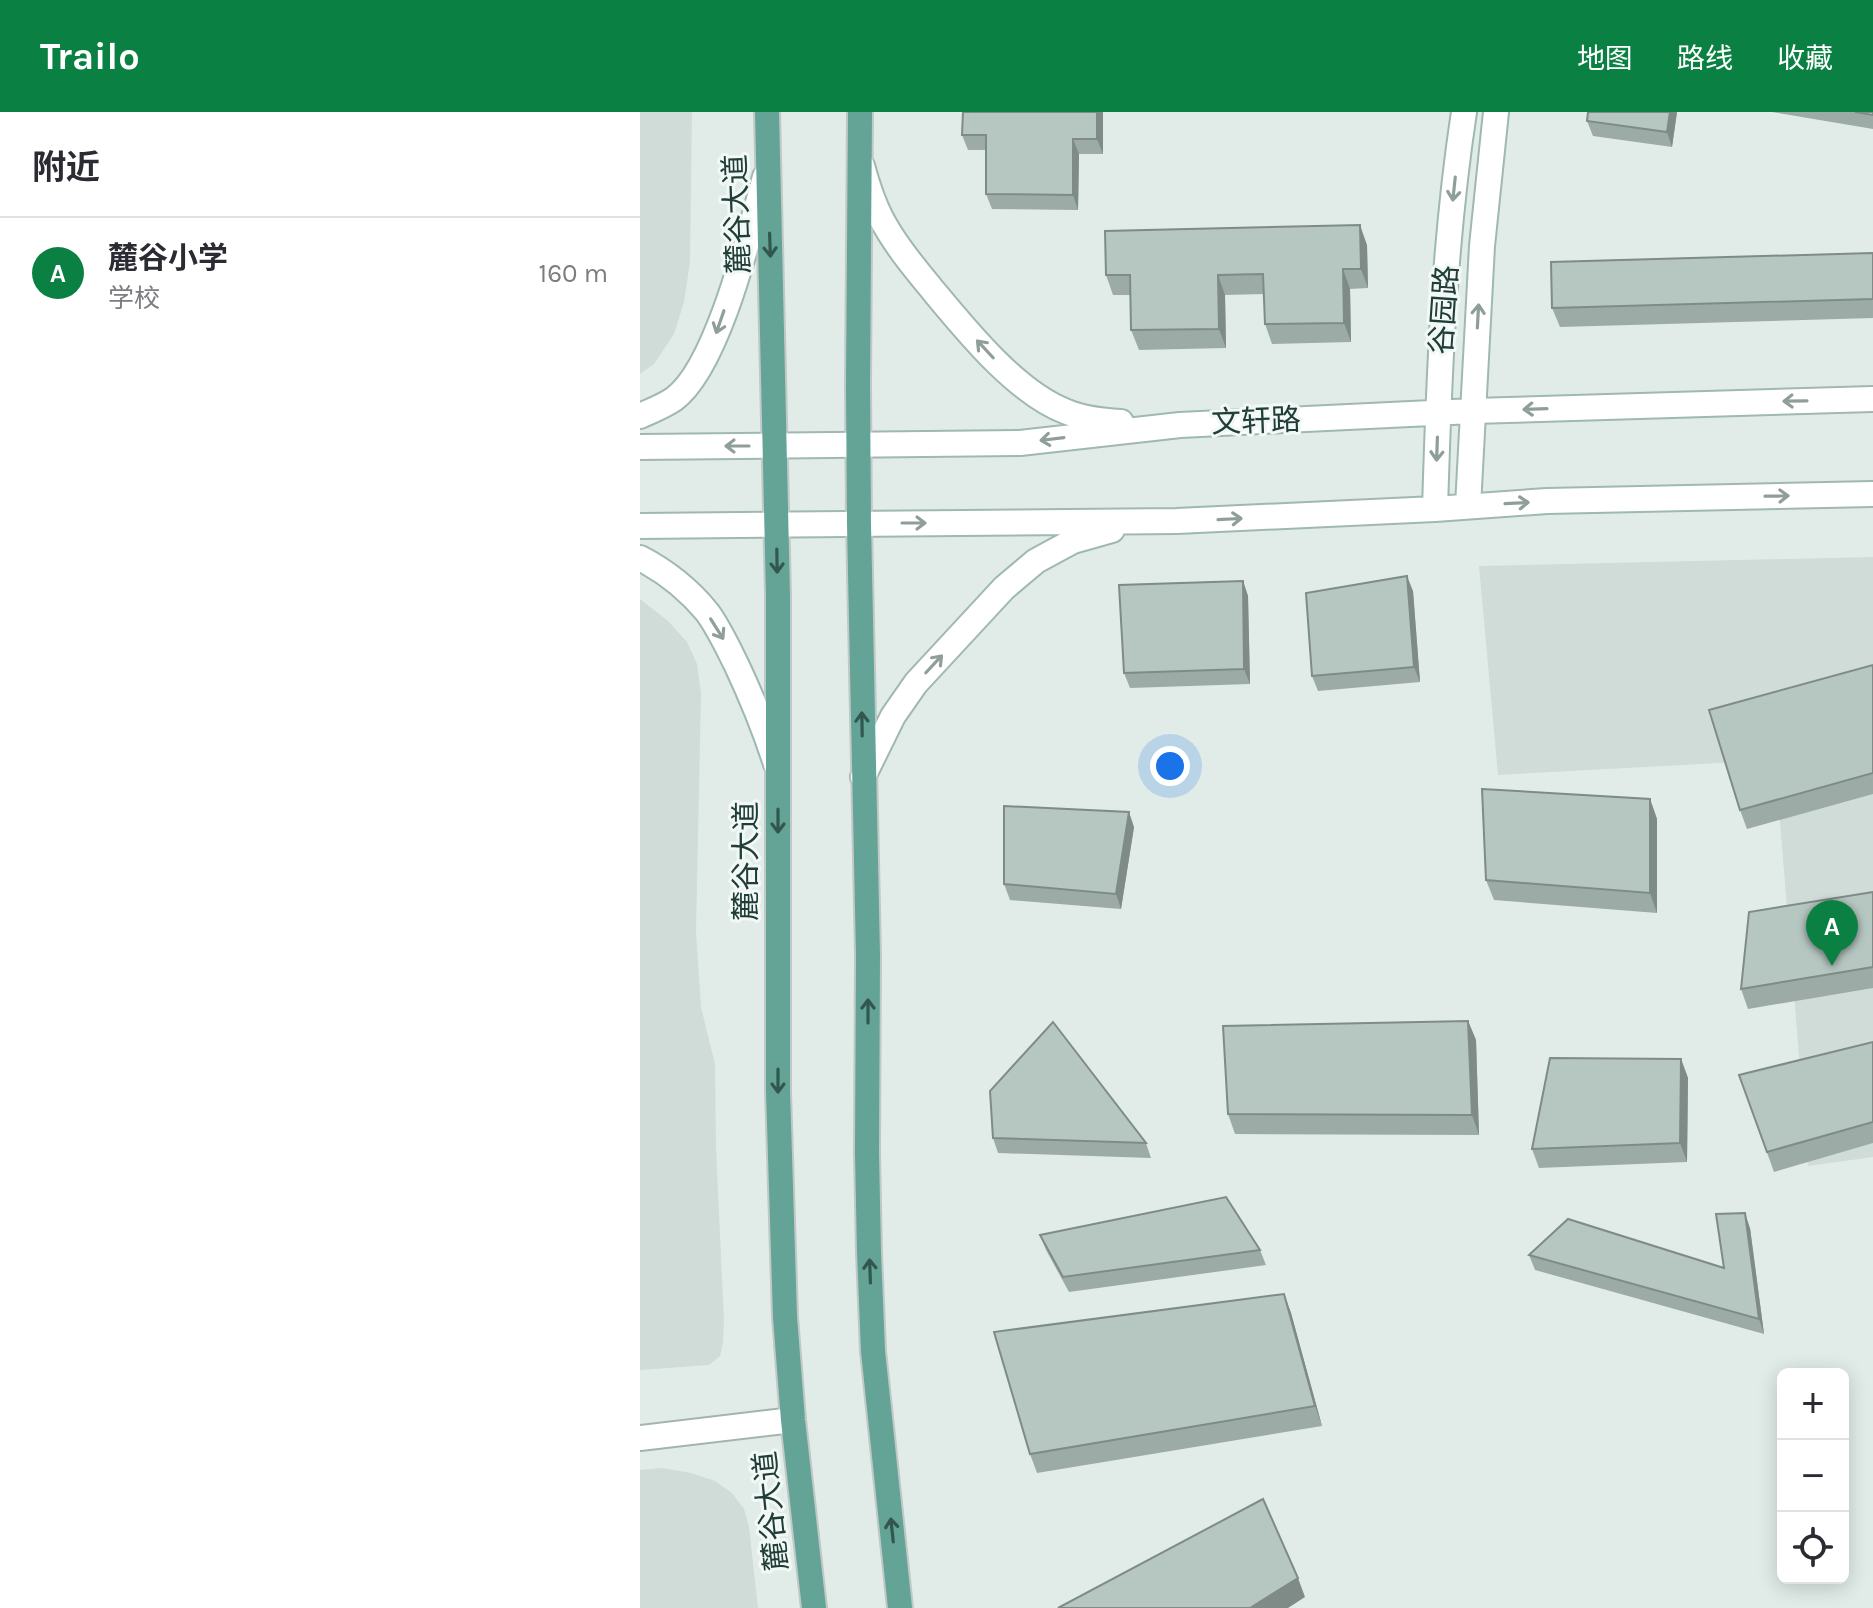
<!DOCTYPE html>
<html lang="zh">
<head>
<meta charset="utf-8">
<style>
	:root { --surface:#fff; --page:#f7f7f7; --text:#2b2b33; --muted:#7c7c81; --line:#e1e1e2; --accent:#0b8043 }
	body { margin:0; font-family:Karla,"Noto Sans SC",sans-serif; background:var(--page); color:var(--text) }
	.controls { position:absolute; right:24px; bottom:24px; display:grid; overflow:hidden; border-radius:12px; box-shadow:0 4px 20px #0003 }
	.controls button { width:72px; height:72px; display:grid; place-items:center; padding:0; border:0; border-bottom:2px solid var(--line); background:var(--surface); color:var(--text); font:40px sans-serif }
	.you { position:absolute; left:530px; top:654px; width:28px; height:28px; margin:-20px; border:6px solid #fff; border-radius:50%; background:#1a73e8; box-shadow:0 0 0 12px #1a73e833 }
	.badge { display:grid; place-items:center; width:52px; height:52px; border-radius:50%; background:var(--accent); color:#fff; font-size:26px; font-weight:700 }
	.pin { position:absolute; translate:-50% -66px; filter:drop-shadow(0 2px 4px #0008) }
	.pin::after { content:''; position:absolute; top:42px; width:28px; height:24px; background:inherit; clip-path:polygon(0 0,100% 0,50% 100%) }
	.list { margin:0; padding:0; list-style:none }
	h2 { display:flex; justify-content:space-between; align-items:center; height:104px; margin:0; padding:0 32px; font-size:34px }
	h2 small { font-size:26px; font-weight:400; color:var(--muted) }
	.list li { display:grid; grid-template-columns:52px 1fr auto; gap:24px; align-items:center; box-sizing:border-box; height:112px; padding:0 32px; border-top:2px solid var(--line) }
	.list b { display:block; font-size:30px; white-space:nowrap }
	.list p { margin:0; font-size:26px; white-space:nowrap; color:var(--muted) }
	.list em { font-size:26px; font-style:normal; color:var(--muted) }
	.icon { flex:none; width:44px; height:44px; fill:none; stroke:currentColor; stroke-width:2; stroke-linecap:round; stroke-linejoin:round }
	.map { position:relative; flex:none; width:1233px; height:1496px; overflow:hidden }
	header { display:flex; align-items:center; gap:48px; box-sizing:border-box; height:112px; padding:0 40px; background:var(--accent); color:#fff }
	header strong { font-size:38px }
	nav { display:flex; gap:44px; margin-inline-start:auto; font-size:28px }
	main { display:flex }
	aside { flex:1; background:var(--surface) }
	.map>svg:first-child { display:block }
</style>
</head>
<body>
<header>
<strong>Trailo</strong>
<nav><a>地图</a><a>路线</a><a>收藏</a></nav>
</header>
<main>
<aside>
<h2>附近<small></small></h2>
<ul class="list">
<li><span class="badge">A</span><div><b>麓谷小学</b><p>学校</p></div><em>160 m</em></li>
</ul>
</aside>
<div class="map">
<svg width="1233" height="1496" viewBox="0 0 1233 1496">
	<rect width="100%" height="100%" fill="#e1ece8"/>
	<!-- built -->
	<path fill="#cfdcd7" d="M0,0H52L50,150L44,190L34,222L14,252L0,262Z
		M1233,445V1045L1168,1054L1135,648L858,663L839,454Z
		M0,487L28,509L47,530L57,552L61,581L56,819L61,895L75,952L76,1036L84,1209L83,1231L80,1244L69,1253L0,1258Z
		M22,1356L51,1361L75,1369L92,1381L104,1397L109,1415L118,1496H0V1358Z"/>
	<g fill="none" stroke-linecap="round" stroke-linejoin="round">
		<defs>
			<path id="minor" d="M0,1326L153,1308"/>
			<path id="secondary" d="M222,54C227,72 232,89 241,106C254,131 273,154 291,176C325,217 376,281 427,300C444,307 463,309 481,310
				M0,304C11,299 24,294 34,287C78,255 110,119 125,65
				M0,335L380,331L540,313L833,299L1233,287
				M828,394L842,134L856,0
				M795,397C799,264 804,131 824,0
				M0,414L537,409L795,397L907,389L1233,382
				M0,446C25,459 49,478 67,500C79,516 88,536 97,554C112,586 125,618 136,652
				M223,665L253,604L276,571L364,476L396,449L433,429L472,418"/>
			<path id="primary" d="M127,0L138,484V979L145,1205L153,1308L174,1496
				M220,0L218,272L219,412L228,844L227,1041L229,1141L233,1239L260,1496"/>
		</defs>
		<!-- minor casing -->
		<use href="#minor" stroke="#a3b4af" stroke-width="28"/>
		<!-- secondary casing -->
		<use href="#secondary" stroke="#9fb8b1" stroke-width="28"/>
		<!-- primary casing -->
		<use href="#primary" stroke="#c1c9c7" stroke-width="28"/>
		<!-- minor -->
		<use href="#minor" stroke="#fff" stroke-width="24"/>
		<!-- secondary -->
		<use href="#secondary" stroke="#fff" stroke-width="24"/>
		<!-- primary -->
		<use href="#primary" stroke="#63a497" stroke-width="24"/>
	</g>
	<!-- wall -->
	<path fill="#9daba6" d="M463,0V42H439L438,98L352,97L346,82V38H328L322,23Z
		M1037,0L1032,35L953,24L947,9Z
		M1132,0H1233V17Z
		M727,133L728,176L710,177L711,230L632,232L625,212L624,182L585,183L586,236L499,238L491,218V183H473L466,163Z
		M1233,141V206L920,215L912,196Z
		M603,469L608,484L610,572L490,576L484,561Z
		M773,479L780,570L678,579L672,564Z
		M1233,553V682L1107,717L1100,698Z
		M1010,687L1017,707V801L854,788L846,768Z
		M494,715L481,797L370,788L364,772Z
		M1233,780V876L1108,897L1101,877Z
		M828,909L836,928L839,1023L595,1022L588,1002Z
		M1233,930V1031L1134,1060L1099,963Z
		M1041,947L1048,966L1047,1050L899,1056L892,1037Z
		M353,1026L506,1031L511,1046L358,1041Z
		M1110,1116L1124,1222L895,1158L889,1143L1084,1156Z
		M400,1123L620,1138L626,1153L429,1180L406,1138Z
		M644,1182L651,1201L682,1314L397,1361L390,1342Z"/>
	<!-- shaded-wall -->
	<path fill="#7f8b87" d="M457,0H463V42L457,27Z
		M1030,0H1037L1032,35L1027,20Z
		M433,27L439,42L438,98L433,83Z
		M720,113L727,133L728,176L721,157Z
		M703,157L710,177L711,230L704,211Z
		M578,163L585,183L586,236L579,217Z
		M767,464L773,479L780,570L774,555Z
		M603,469L608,484L610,572L604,557Z
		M1010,687L1017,707V801L1010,781Z
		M489,700L494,715L481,797L476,782Z
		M828,909L836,928L839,1023L832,1003Z
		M1041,947L1048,966L1047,1050L1040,1031Z
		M1105,1101L1110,1116L1124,1222L1119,1207Z
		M644,1182L651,1201L682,1314L675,1294Z
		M658,1466L665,1485L648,1496H610Z"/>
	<!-- building -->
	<path fill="#b6c7c1" stroke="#7f8b87" stroke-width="2" d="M323,0H457V27H433V83L346,82V23H322Z
		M948,0H1030L1027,20L947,9Z
		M1215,0H1233V3Z
		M720,113L721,157H703L704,211L625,212L623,162L578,163L579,217L491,218L490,163H466L465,119Z
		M1233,141V187L912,196L911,150Z
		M767,464L774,555L672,564L666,481Z
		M603,469L604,557L484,561L479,473Z
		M1233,553V661L1100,698L1069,598Z
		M842,677L1010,687V781L846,768Z
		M364,694L489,700L476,782L364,772Z
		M1233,780V855L1101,877L1109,800Z
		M828,909L832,1003L588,1002L583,914Z
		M413,910L506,1031L353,1026L350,979Z
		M1233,930V1010L1127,1040L1099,963Z
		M910,946L1041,947L1040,1031L892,1037Z
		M586,1085L620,1138L423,1165L400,1123Z
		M1105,1101L1119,1207L889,1143L928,1107L1084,1156L1076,1102Z
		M644,1182L675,1294L390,1342L354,1220Z
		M623,1387L658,1466L610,1496H418Z"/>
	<!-- one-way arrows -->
	<defs><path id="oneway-shaft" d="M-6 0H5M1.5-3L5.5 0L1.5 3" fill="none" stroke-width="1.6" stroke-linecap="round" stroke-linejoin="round" transform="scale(2)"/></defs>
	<g stroke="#909e9b">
		<use href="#oneway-shaft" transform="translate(814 77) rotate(96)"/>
		<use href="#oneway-shaft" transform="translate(838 204) rotate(-87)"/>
		<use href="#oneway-shaft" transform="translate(80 210) rotate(109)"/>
		<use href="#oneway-shaft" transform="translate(345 237) rotate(-133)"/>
		<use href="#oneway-shaft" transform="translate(1155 289) rotate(179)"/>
		<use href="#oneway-shaft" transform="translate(895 297) rotate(178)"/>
		<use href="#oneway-shaft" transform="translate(412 327) rotate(173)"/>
		<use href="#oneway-shaft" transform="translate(97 334) rotate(180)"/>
		<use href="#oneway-shaft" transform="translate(797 337) rotate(92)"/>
		<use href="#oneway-shaft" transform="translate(1137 384) rotate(-1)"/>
		<use href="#oneway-shaft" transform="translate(877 391) rotate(-3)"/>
		<use href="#oneway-shaft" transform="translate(590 407) rotate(-3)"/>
		<use href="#oneway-shaft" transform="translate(274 411)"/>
		<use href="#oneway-shaft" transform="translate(77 517) rotate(58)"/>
		<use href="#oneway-shaft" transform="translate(294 552) rotate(-47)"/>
	</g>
	<g stroke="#31574f">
		<use href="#oneway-shaft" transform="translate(130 133) rotate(88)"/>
		<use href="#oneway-shaft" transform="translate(137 449) rotate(89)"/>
		<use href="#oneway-shaft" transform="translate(222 612) rotate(-91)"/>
		<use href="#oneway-shaft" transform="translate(138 709) rotate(90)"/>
		<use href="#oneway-shaft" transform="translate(228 899) rotate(-90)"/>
		<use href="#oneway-shaft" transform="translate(138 969) rotate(90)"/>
		<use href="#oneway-shaft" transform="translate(230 1159) rotate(-92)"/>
		<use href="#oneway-shaft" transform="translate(252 1418) rotate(-96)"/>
	</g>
	<g text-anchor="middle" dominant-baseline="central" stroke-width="6" stroke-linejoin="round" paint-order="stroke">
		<!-- street labels -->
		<g font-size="30" fill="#203d37" stroke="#f1f8f5">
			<text transform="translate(97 102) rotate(-92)">麓谷大道</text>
			<text transform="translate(804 198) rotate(-86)">谷园路</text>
			<text transform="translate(616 309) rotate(-2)">文轩路</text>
			<text transform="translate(106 749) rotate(-90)">麓谷大道</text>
			<text transform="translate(131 1399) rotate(-96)">麓谷大道</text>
		</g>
	</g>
</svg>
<div class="controls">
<button>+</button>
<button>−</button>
<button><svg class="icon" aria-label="locate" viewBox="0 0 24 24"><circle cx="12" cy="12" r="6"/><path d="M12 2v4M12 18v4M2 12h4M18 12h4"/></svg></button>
</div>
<div class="you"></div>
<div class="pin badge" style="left:1192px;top:854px">A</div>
</div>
</main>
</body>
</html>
